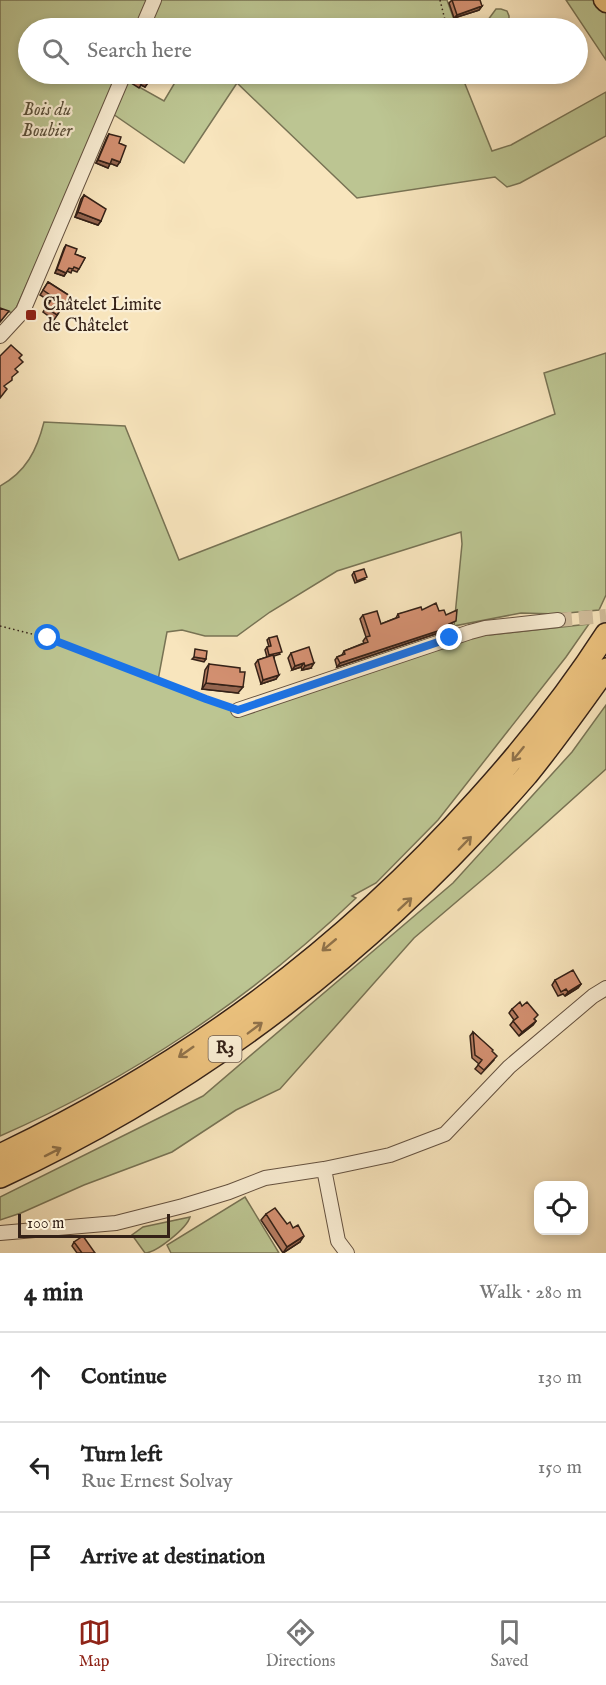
<!DOCTYPE html>
<html lang="en">
<head>
<meta charset="utf-8">
<style>
	:root { --surface:#fff; --page:#f6f6f6; --text:#222; --muted:#767676; --line:#e0e0e0; --accent:#8f2418 }
	body { margin:0; font-family:"IM FELL English",serif; background:var(--page); color:var(--text) }
	.controls { position:absolute; right:18px; bottom:18px; display:grid; overflow:hidden; border-radius:12px; box-shadow:0 3px 9px #0003 }
	.controls button { width:54px; height:54px; display:grid; place-items:center; padding:0; border:0; border-bottom:2px solid var(--line); background:var(--surface); color:var(--text); font:30px sans-serif }
	.scale { position:absolute; left:18px; bottom:15px; width:152px; box-sizing:border-box; padding-left:6px; border:3px solid #342117; border-top:0; font-size:16px; line-height:21px; white-space:nowrap; color:#342117; -webkit-text-stroke:4px #faeed4; paint-order:stroke }
	.stop { position:absolute; width:18px; height:18px; margin:-14px; border:4px solid #1a73e8; border-radius:50%; background:#fff }
	.stop.end { background:#1a73e8; border-color:#fff; box-shadow:0 2px 6px #0008 }
	.list { margin:0; padding:0; list-style:none }
	h2 { display:flex; justify-content:space-between; align-items:center; height:78px; margin:0; padding:0 24px; font-size:26px }
	h2 small { font-size:20px; font-weight:400; color:var(--muted) }
	.list li { display:grid; grid-template-columns:39px 1fr auto; gap:18px; align-items:center; box-sizing:border-box; height:90px; padding:0 24px; border-top:2px solid var(--line) }
	.list b { display:block; font-size:22px; white-space:nowrap }
	.list p { margin:0; font-size:20px; white-space:nowrap; color:var(--muted) }
	.list em { font-size:20px; font-style:normal; color:var(--muted) }
	.icon { flex:none; width:33px; height:33px; fill:none; stroke:currentColor; stroke-width:2; stroke-linecap:round; stroke-linejoin:round }
	.map { position:relative; flex:none; width:606px; height:1253px; overflow:hidden }
	.search { position:absolute; background:var(--surface); box-shadow:0 3px 9px #0003; left:18px; right:18px; top:18px; height:66px; display:flex; align-items:center; gap:15px; box-sizing:border-box; padding:0 21px; border-radius:33px; color:var(--muted); font-size:22px }
	.sheet { height:348px; background:var(--surface) }
	nav { display:flex; justify-content:space-around; align-items:center; box-sizing:border-box; height:84px; border-top:2px solid var(--line); background:var(--surface); font-size:16px; color:var(--muted) }
	nav a { display:grid; justify-items:center; gap:3px }
	nav .on { color:var(--accent) }
	.map>svg:first-child { display:block }
</style>
</head>
<body>
<div class="map">
<svg width="606" height="1253" viewBox="0 0 606 1253">
	<rect width="100%" height="100%" fill="#f8e5bd"/>
	<filter id="stains"><feTurbulence type="fractalNoise" baseFrequency=".00333" numOctaves="4"/><feColorMatrix values="0 0 0 0 .2 0 0 0 0 .09 0 0 0 0 .02 0 0 0 .5 -.17"/></filter>
	<radialGradient id="worn" r=".72"><stop offset=".6" stop-color="#630" stop-opacity="0"/><stop offset="1" stop-color="#630" stop-opacity=".3"/></radialGradient>
	<!-- green -->
	<path fill="#bcc592" stroke="#787354" stroke-width="1.5" d="M0,0H147L135,28H28V74H117L87,148L14,313L0,310Z
		M160,0H447L457,28H147Z
		M566,0H594L606,13V60Z
		M496,9H501L507,11L509,16V28H482Z
		M180,74H461L492,151L511,145L606,92V136L520,183L507,187L495,177L357,198L237,83L184,163L113,114L125,79L164,101Z
		M606,353V595L599,610L557,614L521,613L454,626L462,544L461,532L337,571L270,612L237,636H205L182,630L167,632L158,680L238,710L470,632L490,635L589,624L566,657L438,820L376,883L352,896L356,898C253,997 131,1079 0,1136V486C26,472 37,450 44,422L125,426L179,560L555,414L544,373Z
		M606,705V769L495,869L414,938L280,1089L236,1110L172,1152L84,1185L21,1213L0,1220V1197L203,1096L453,883L572,752Z
		M245,1197L279,1253H171L167,1245Z
		M190,1217C187,1228 156,1253 145,1253L132,1235L143,1227Z"/>
	<g fill="none" stroke-linecap="round" stroke-linejoin="round">
		<!-- minor-tunnel -->
		<path stroke="#d1be9c" stroke-width="14" stroke-dasharray="14 7" stroke-linecap="butt" d="M558,620L606,616"/>
		<defs>
			<path id="minor" d="M142,28L154,0
				M0,336L23,311L124,74
				M238,710L470,632L485,628L558,620
				M324,1169L338,1241L347,1253
				M0,1233L116,1223L183,1206L229,1192L265,1178L324,1169L390,1155L445,1134L509,1067L593,996L606,988"/>
			<path id="major" d="M603,0L606,3"/>
			<path id="highway" d="M0,1155C186,1066 340,953 478,799C525,747 568,693 606,634
				M0,1177C207,1081 378,947 527,775C555,741 580,705 606,669"/>
		</defs>
		<!-- minor casing -->
		<use href="#minor" stroke="#655240" stroke-width="16"/>
		<!-- major casing -->
		<use href="#major" stroke="#342117" stroke-width="21"/>
		<!-- highway casing -->
		<use href="#highway" stroke="#342117" stroke-width="24"/>
		<!-- path -->
		<path stroke="#342117" stroke-width="1.5" stroke-dasharray="1.5 3" stroke-linecap="butt" d="M440,0L447,28
			M0,626L48,638L226,706"/>
		<!-- minor -->
		<use href="#minor" stroke="#faeed4" stroke-width="14"/>
		<!-- major -->
		<use href="#major" stroke="#ecc27e" stroke-width="18"/>
		<!-- highway -->
		<use href="#highway" stroke="#ecc27e" stroke-width="21"/>
	</g>
	<!-- wall -->
	<path fill="#b57c61" stroke="#342117" stroke-width="1.5" d="M452,0L482,6L479,10L454,18L449,3Z
		M133,74H152L145,87L141,85L139,88L131,83Z
		M109,134L119,143L117,166L110,163L108,168L96,163L107,137Z
		M84,195L101,221L98,225L75,217L81,199Z
		M66,245L75,254L85,258L77,272L72,270L71,273L67,271L64,276L55,273L64,248Z
		M48,282L70,296L54,320L43,312L50,301L40,295Z
		M354,572L365,579L355,583L352,575Z
		M422,610L439,611L446,615L453,625L450,626L447,630L337,667L335,660L337,657L342,655L344,651L364,643L363,641L366,637L360,619L363,615L381,624L396,618L398,614Z
		M269,638L280,654L274,656L276,679L261,684L255,664L258,660L267,657L265,650L267,647H269L267,640Z
		M291,653L311,668L302,670L301,667L292,670L288,658Z
		M209,664L238,693L202,689L205,670Z
		M555,980L581,984L578,988L565,996L563,994L558,996L552,985Z
		M522,1006L536,1021L533,1025L519,1036L510,1025L514,1020L509,1013L512,1009Z
		M473,1032L492,1051L494,1060L481,1074L475,1069L479,1064L472,1058L470,1036Z
		M266,1214L300,1242L283,1253L261,1220Z
		M74,1242L95,1253H77L72,1246Z"/>
	<!-- shaded-wall -->
	<path fill="#94654f" stroke="#342117" stroke-width="1.5" d="M482,6L479,10L454,18L457,15Z
		M143,81L148,83L145,87L141,85Z
		M112,159L120,162L117,166L109,163Z
		M98,160L110,164L108,168L96,163Z
		M78,212L101,221L98,225L75,217Z
		M57,269L66,273L64,276L55,273Z
		M450,627L447,630L337,667L340,663Z
		M194,657L206,659L204,662L192,659Z
		M304,663L301,667L292,670L295,666Z
		M314,663L311,668L302,670L305,666Z
		M279,675L276,679L261,684L263,680Z
		M206,683L243,687L238,693L202,689Z
		M581,984L578,988L565,996L568,992Z
		M536,1021L533,1025L519,1036L522,1032Z
		M304,1236L300,1242L283,1253L287,1247Z"/>
	<!-- building -->
	<path fill="#d39071" stroke="#342117" stroke-width="1.5" d="M452,0H480L482,6L457,15Z
		M135,74H152L148,83L143,81L141,84L133,80Z
		M109,134L121,137L119,143L126,146L120,162L112,159L110,164L98,160Z
		M84,195L106,209L101,221L78,212Z
		M66,245L77,249L75,254L85,258L79,269L74,267L73,269L69,268L66,273L57,269Z
		M48,282L70,296L57,315L46,308L53,297L43,290Z
		M0,308L9,311L0,322Z
		M11,345L22,355L19,358L23,362L15,369L18,372L12,377V380L4,386L7,389L0,398V356Z
		M364,569L367,577L357,581L354,572Z
		M436,603L439,611L444,610L446,615L457,610L456,621L449,624L450,627L340,663L337,657L345,654L344,651L368,642L366,637L370,636L363,615L377,611L381,624L399,617L398,614L421,607L422,610Z
		M277,636L282,652L269,655L267,647L271,646L269,638Z
		M309,647L314,663L305,666L304,663L295,666L291,653Z
		M195,649L207,651L206,659L194,657Z
		M273,655L279,675L263,680L258,660Z
		M209,664L240,668V672H245L243,687L206,683Z
		M573,970L581,984L568,992L566,989L561,992L555,980Z
		M520,1002L522,1006L527,1002L538,1015L534,1019L536,1021L522,1032L513,1021L518,1017L512,1009Z
		M473,1032L493,1050L492,1051L497,1056L484,1070L478,1065L482,1060L475,1055Z
		M275,1208L287,1224L290,1222L293,1228L298,1225L304,1236L287,1247L266,1214Z
		M83,1236L95,1253H82L74,1242Z"/>
	<!-- one-way arrows -->
	<defs><path id="oneway-shaft" d="M-6 0H5M1.5-3L5.5 0L1.5 3" fill="none" stroke-width="1.6" stroke-linecap="round" stroke-linejoin="round" transform="scale(1.5)"/></defs>
	<g stroke="#90724a">
		<use href="#oneway-shaft" transform="translate(518 754) rotate(129)"/>
		<use href="#oneway-shaft" transform="translate(465 843) rotate(-46)"/>
		<use href="#oneway-shaft" transform="translate(405 904) rotate(-43)"/>
		<use href="#oneway-shaft" transform="translate(329 945) rotate(140)"/>
		<use href="#oneway-shaft" transform="translate(255 1028) rotate(-37)"/>
		<use href="#oneway-shaft" transform="translate(186 1052) rotate(145)"/>
		<use href="#oneway-shaft" transform="translate(53 1152) rotate(-27)"/>
	</g>
	<g fill="none" stroke-linecap="round" stroke-linejoin="round">
		<!-- route -->
		<path stroke="#1a73e8" stroke-width="8" d="M48,638L206,699L238,710L450,638"/>
	</g>
	<!-- markers -->
	<rect fill="#8f2418" stroke="#faeed4" stroke-width="2" x="25" y="309" width="12" height="12" rx="3"/>
	<g text-anchor="middle" dominant-baseline="central" stroke-width="4.5" stroke-linejoin="round" paint-order="stroke">
		<!-- shield labels -->
		<rect fill="#faeed4" stroke="#6f5e50" stroke-width="1.5" x="208.5" y="1036" width="33" height="26" rx="4.5"/>
		<g font-size="16" font-weight="bold" fill="#342117">
			<text x="225" y="1049">R3</text>
		</g>
		<!-- park labels -->
		<g font-size="18" font-style="italic" fill="#5d523c" stroke="#faeed4">
			<text x="47" y="110">Bois du<tspan x="47" dy="21">Boubier</tspan></text>
		</g>
		<!-- poi labels -->
		<g font-size="18" fill="#342117" stroke="#faeed4" text-anchor="start">
			<text x="43" y="305">Châtelet Limite<tspan x="43" dy="21">de Châtelet</tspan></text>
		</g>
	</g>
	<rect width="100%" height="100%" filter="url(#stains)"/>
	<rect width="100%" height="100%" fill="url(#worn)"/>
</svg>
<div class="controls">
<button><svg class="icon" aria-label="locate" viewBox="0 0 24 24"><circle cx="12" cy="12" r="6"/><path d="M12 2v4M12 18v4M2 12h4M18 12h4"/></svg></button>
</div>
<div class="scale">100 m</div>
<div class="stop" style="left:48px;top:638px"></div>
<div class="stop end" style="left:450px;top:638px"></div>
<div class="search"><svg class="icon" aria-label="search" viewBox="0 0 24 24"><circle cx="10" cy="10" r="6"/><path d="M15 15l6 6"/></svg>Search here</div>
</div>
<section class="sheet">
<h2>4 min<small>Walk · 280 m</small></h2>
<ul class="list">
<li><svg class="icon" aria-label="ahead" viewBox="0 0 24 24"><path d="M12 20V5M6 11l6-6 6 6"/></svg><div><b>Continue</b></div><em>130 m</em></li>
<li><svg class="icon" aria-label="left" viewBox="0 0 24 24"><path d="M17 20v-9H6M10 6l-5 5 5 5"/></svg><div><b>Turn left</b><p>Rue Ernest Solvay</p></div><em>150 m</em></li>
<li><svg class="icon" aria-label="arrive" viewBox="0 0 24 24"><path d="M6 21V4h12l-3 4 3 4H6"/></svg><div><b>Arrive at destination</b></div></li>
</ul>
</section>
<nav>
<a class="on"><svg class="icon" aria-label="map" viewBox="0 0 24 24"><path d="M3 6l6-2 6 2 6-2v14l-6 2-6-2-6 2zM9 4v14M15 6v14"/></svg>Map</a>
<a><svg class="icon" aria-label="directions" viewBox="0 0 24 24"><path d="M12 3l9 9-9 9-9-9zM9 14v-3h6M13 9l2 2-2 2"/></svg>Directions</a>
<a><svg class="icon" aria-label="saved" viewBox="0 0 24 24"><path d="M7 4h10v16l-5-4-5 4z"/></svg>Saved</a>
</nav>
</body>
</html>
